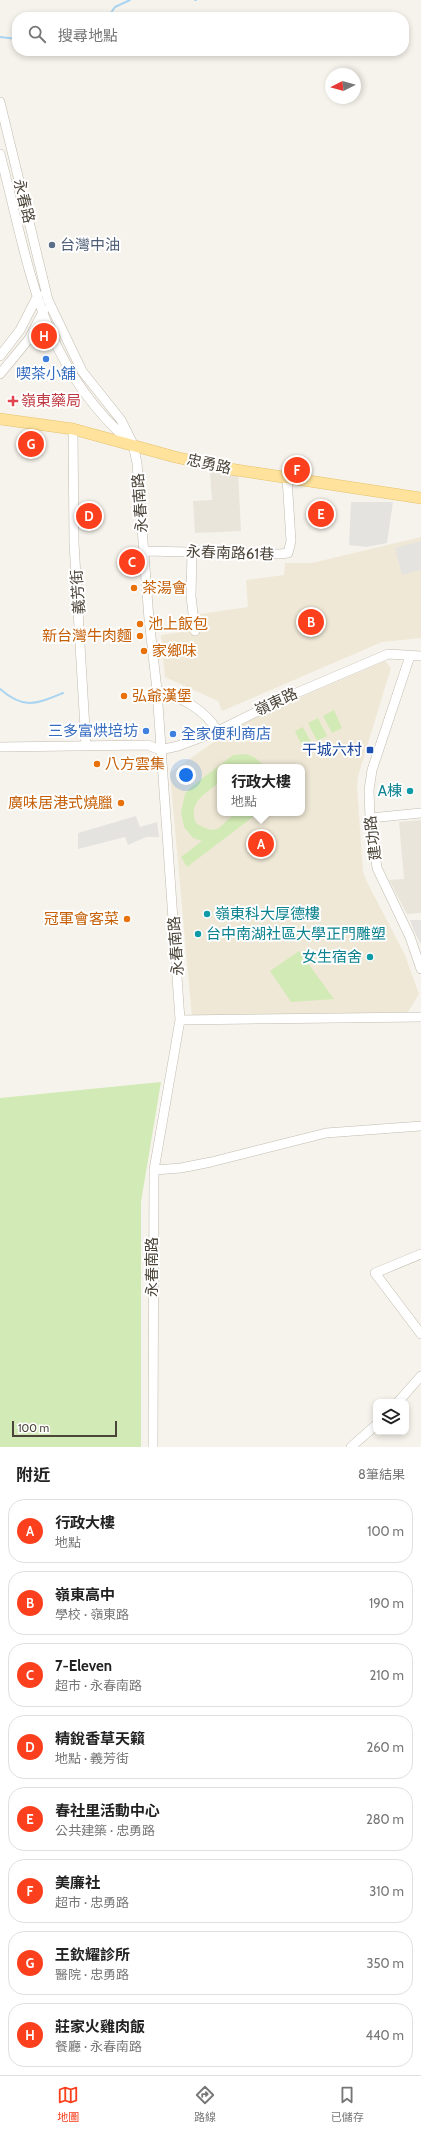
<!DOCTYPE html>
<html lang="zh-TW">
<head>
<meta charset="utf-8">
<style>
	:root { --surface:#fff; --page:#f6f6f6; --text:#222; --muted:#767676; --line:#e0e0e0; --accent:#fc3f1d }
	body { margin:0; font-family:Cabin,"Noto Sans TC",sans-serif; background:var(--page); color:var(--text) }
	.controls { position:absolute; right:12px; bottom:12px; display:grid; overflow:hidden; border-radius:8px; box-shadow:0 2px 6px #0003 }
	.controls button { width:36px; height:36px; display:grid; place-items:center; padding:0; border:0; border-bottom:1px solid var(--line); background:var(--surface); color:var(--text); font:20px sans-serif }
	.compass { position:absolute; left:325px; top:68px; width:36px; height:36px; border-radius:50%; background:var(--surface); box-shadow:0 2px 6px #0003; rotate:264deg }
	.scale { position:absolute; left:12px; bottom:10px; width:105px; box-sizing:border-box; padding-left:4px; border:2px solid #4b4439; border-top:0; font-size:11px; line-height:14px; white-space:nowrap; color:#4b4439; -webkit-text-stroke:3px #fff; paint-order:stroke }
	.you { position:absolute; left:186px; top:775px; width:14px; height:14px; margin:-10px; border:3px solid #fff; border-radius:50%; background:#1a73e8; box-shadow:0 0 0 6px #1a73e833 }
	.badge { display:grid; place-items:center; width:26px; height:26px; border-radius:50%; background:var(--accent); color:#fff; font-size:13px; font-weight:700 }
	.pin { position:absolute; translate:-50% -50%; border:2px solid #fff; box-shadow:0 1px 4px #0006 }
	.popup { position:absolute; left:217px; top:764px; width:88px; height:52px; box-sizing:border-box; display:grid; place-content:center; border-radius:8px; background:var(--surface); filter:drop-shadow(0 1px 3px #0005); font-size:13px; white-space:nowrap; color:var(--muted) }
	.popup b { font-size:15px; color:var(--text) }
	.popup::after { content:''; position:absolute; left:50%; top:100%; margin-left:-8px; border:8px solid transparent; border-top-color:var(--surface) }
	.list { margin:0; padding:0; list-style:none }
	h2 { display:flex; justify-content:space-between; align-items:center; height:52px; margin:0; padding:0 16px; font-size:17px }
	h2 small { font-size:13px; font-weight:400; color:var(--muted) }
	.list li { display:grid; grid-template-columns:26px 1fr auto; gap:12px; align-items:center; box-sizing:border-box; height:64px; margin:0 8px 8px; padding:0 8px; border:1px solid var(--line); border-radius:16px }
	.list b { display:block; font-size:15px; white-space:nowrap }
	.list p { margin:0; font-size:13px; white-space:nowrap; color:var(--muted) }
	.list em { font-size:13px; font-style:normal; color:var(--muted) }
	.icon { flex:none; width:22px; height:22px; fill:none; stroke:currentColor; stroke-width:2; stroke-linecap:round; stroke-linejoin:round }
	.map { position:relative; flex:none; width:421px; height:1447px; overflow:hidden }
	.search { position:absolute; background:var(--surface); box-shadow:0 2px 6px #0003; left:12px; right:12px; top:12px; height:44px; display:flex; align-items:center; gap:10px; box-sizing:border-box; padding:0 14px; border-radius:16px; color:var(--muted); font-size:15px }
	.sheet { height:628px; background:var(--surface) }
	nav { display:flex; justify-content:space-around; align-items:center; box-sizing:border-box; height:56px; border-top:1px solid var(--line); background:var(--surface); font-size:11px; color:var(--muted) }
	nav a { display:grid; justify-items:center; gap:2px }
	nav .on { color:var(--accent) }
	.map>svg:first-child { display:block }
</style>
</head>
<body>
<div class="map">
<svg width="421" height="1447" viewBox="0 0 421 1447">
	<rect width="100%" height="100%" fill="#f6f3ec"/>
	<!-- residential -->
	<path fill="#eae5da" d="M238,471L241,531L195,533L193,501L212,500L210,472Z
		M421,820V913L407,914L389,880L404,879L399,822Z"/>
	<!-- education -->
	<path fill="#efe8d6" fill-rule="evenodd" d="M421,537V638L382,642L222,711L218,701L165,677L161,635L201,629L200,614L248,607L246,580L284,575L285,563H312Z
		M385,661L391,668L358,776L357,787L363,872L368,884L405,955L419,994L408,1012L192,1018L170,773L229,731L275,708ZM220,767H302V813H220Z"/>
	<!-- green -->
	<path fill="#d2eab5" d="M334,710L342,728L332,733L323,716Z
		M318,718L327,736L317,741L308,723Z
		M303,727L312,744L303,748L295,731Z
		M246,754L254,757L266,767H220V782C206,793 187,803 196,823C224,841 220,818 239,813C244,812 252,813 258,813L187,867L181,857L202,841L193,838L184,827L181,813L185,794L191,787L233,755Z
		M299,951L334,999L291,1002L270,971Z
		M161,1082L141,1202V1447H0V1098Z"/>
	<!-- parking -->
	<path fill="#e5e3e0" d="M351,502H393L387,543L366,547L349,545Z
		M421,541V570L402,575L395,548Z
		M136,816L140,827L157,822L159,837H146L128,845L125,837L78,849V833Z
		M410,920H421V944L414,931Z"/>
	<g fill="none" stroke-linecap="round" stroke-linejoin="round">
		<!-- stream -->
		<path stroke="#a9d4f2" stroke-width="2" d="M195,0H196
			M108,17L115,7L130,0
			M0,37L17,39
			M0,689C24,710 36,704 63,693"/>
		<defs>
			<path id="minor" d="M0,102L48,300L82,371L121,420L133,444L137,463L149,619L157,690L180,1020L154,1170L153,1447
				M0,154C29,263 39,364 130,442
				M0,356L20,330L38,295
				M0,374L29,339L44,310
				M73,429L74,543L86,746
				M144,551L280,554L288,553L291,541L287,478
				M192,551L191,596L195,631
				M410,656L372,770L369,790L370,818L377,868L410,937L421,969
				M157,690C182,698 203,708 218,731
				M0,747L148,745L160,750L178,746L218,731L280,700L388,654L421,656
				M370,818L421,813
				M180,1020L421,1017
				M154,1170L181,1168L211,1162L326,1133L421,1126
				M421,1254L375,1273L421,1334
				M398,1402L421,1376
				M351,1447L376,1425"/>
			<path id="major" d="M0,419L73,429L175,457L230,469L421,498"/>
		</defs>
		<!-- minor casing -->
		<use href="#minor" stroke="#c2bbae" stroke-width="10"/>
		<!-- major casing -->
		<use href="#major" stroke="#e6c16a" stroke-width="12"/>
		<!-- minor -->
		<use href="#minor" stroke="#fff" stroke-width="9"/>
		<!-- major -->
		<use href="#major" stroke="#ffe39c" stroke-width="11"/>
	</g>
	<!-- markers -->
	<circle fill="#5c6f8a" stroke="#fff" stroke-width="1.5" cx="52" cy="245" r="4"/>
	<g fill="#3f7fe0" stroke="#fff" stroke-width="1.5">
		<circle cx="46" cy="359" r="4"/>
		<circle cx="146" cy="731" r="4"/>
		<circle cx="173" cy="734" r="4"/>
	</g>
	<path fill="#e0444e" stroke="#fff" stroke-width="1.5" d="M11 395h4v4h4v4h-4v4h-4v-4h-4v-4h4z"/>
	<g fill="#e8710a" stroke="#fff" stroke-width="1.5">
		<circle cx="134" cy="588" r="4"/>
		<circle cx="140" cy="624" r="4"/>
		<circle cx="140" cy="636" r="4"/>
		<circle cx="144" cy="651" r="4"/>
		<circle cx="124" cy="696" r="4"/>
		<circle cx="97" cy="764" r="4"/>
		<circle cx="121" cy="803" r="4"/>
		<circle cx="127" cy="919" r="4"/>
	</g>
	<rect fill="#1a4fb4" stroke="#fff" stroke-width="1.5" x="366" y="746" width="8" height="8" rx="2"/>
	<g fill="#0f9aa8" stroke="#fff" stroke-width="1.5">
		<circle cx="410" cy="791" r="4"/>
		<circle cx="207" cy="914" r="4"/>
		<circle cx="198" cy="934" r="4"/>
		<circle cx="370" cy="957" r="4"/>
	</g>
	<g text-anchor="middle" dominant-baseline="central" stroke-width="4" stroke-linejoin="round" paint-order="stroke">
		<!-- street labels -->
		<g font-size="15" fill="#4b4439" stroke="#fff">
			<text transform="translate(24 201) rotate(76)">永春路</text>
			<text transform="translate(209 464) rotate(12)">忠勇路</text>
			<text transform="translate(140 503) rotate(-94)">永春南路</text>
			<text transform="translate(230 553) rotate(2)">永春南路61巷</text>
			<text transform="translate(78 592) rotate(-94)">義芳街</text>
			<text transform="translate(276 702) rotate(-25)">嶺東路</text>
			<text transform="translate(373 838) rotate(-97)">建功路</text>
			<text transform="translate(176 946) rotate(-94)">永春南路</text>
			<text transform="translate(152 1267) rotate(-90)">永春南路</text>
		</g>
		<!-- service labels -->
		<g font-size="15" fill="#4e5e75" stroke="#fff" text-anchor="start">
			<text x="60" y="245">台灣中油</text>
		</g>
		<!-- shop labels -->
		<g font-size="15" fill="#366cbe" stroke="#fff">
			<text x="46" y="374">喫茶小舖</text>
			<text x="138" y="731" text-anchor="end">三多富烘培坊</text>
			<text x="181" y="734" text-anchor="start">全家便利商店</text>
		</g>
		<!-- health labels -->
		<g font-size="15" fill="#be3a42" stroke="#fff" text-anchor="start">
			<text x="21" y="401">嶺東藥局</text>
		</g>
		<!-- food labels -->
		<g font-size="15" fill="#c56008" stroke="#fff" text-anchor="start">
			<text x="142" y="588">茶湯會</text>
			<text x="148" y="624">池上飯包</text>
			<text x="132" y="636" text-anchor="end">新台灣牛肉麵</text>
			<text x="152" y="651">家鄉味</text>
			<text x="132" y="696">弘爺漢堡</text>
			<text x="105" y="764">八方雲集</text>
			<text x="113" y="803" text-anchor="end">廣味居港式燒臘</text>
			<text x="119" y="919" text-anchor="end">冠軍會客菜</text>
		</g>
		<!-- transit labels -->
		<g font-size="15" fill="#164399" stroke="#fff" text-anchor="end">
			<text x="362" y="750">干城六村</text>
		</g>
		<!-- culture labels -->
		<g font-size="15" fill="#0d838f" stroke="#fff" text-anchor="end">
			<text x="402" y="791">A棟</text>
			<text x="215" y="914" text-anchor="start">嶺東科大厚德樓</text>
			<text x="206" y="934" text-anchor="start">台中南湖社區大學正門雕塑</text>
			<text x="362" y="957">女生宿舍</text>
		</g>
	</g>
</svg>
<div class="controls">
<button><svg class="icon" aria-label="layers" viewBox="0 0 24 24"><path d="M12 4l9 5-9 5-9-5zM3 14l9 5 9-5"/></svg></button>
</div>
<svg class="compass" viewBox="-18 -18 36 36"><path d="M0-13l5 13h-10z" fill="#e53935"/><path d="M0 13l5-13h-10z" fill="#767676"/></svg>
<div class="scale">100 m</div>
<div class="you"></div>
<div class="pin badge" style="left:261px;top:844px">A</div>
<div class="popup"><b>行政大樓</b>地點</div>
<div class="pin badge" style="left:311px;top:622px">B</div>
<div class="pin badge" style="left:132px;top:562px">C</div>
<div class="pin badge" style="left:89px;top:516px">D</div>
<div class="pin badge" style="left:321px;top:514px">E</div>
<div class="pin badge" style="left:297px;top:470px">F</div>
<div class="pin badge" style="left:31px;top:444px">G</div>
<div class="pin badge" style="left:44px;top:336px">H</div>
<div class="search"><svg class="icon" aria-label="search" viewBox="0 0 24 24"><circle cx="10" cy="10" r="6"/><path d="M15 15l6 6"/></svg>搜尋地點</div>
</div>
<section class="sheet">
<h2>附近<small>8筆結果</small></h2>
<ul class="list">
<li><span class="badge">A</span><div><b>行政大樓</b><p>地點</p></div><em>100 m</em></li>
<li><span class="badge">B</span><div><b>嶺東高中</b><p>學校 · 嶺東路</p></div><em>190 m</em></li>
<li><span class="badge">C</span><div><b>7-Eleven</b><p>超市 · 永春南路</p></div><em>210 m</em></li>
<li><span class="badge">D</span><div><b>精銳香草天籟</b><p>地點 · 義芳街</p></div><em>260 m</em></li>
<li><span class="badge">E</span><div><b>春社里活動中心</b><p>公共建築 · 忠勇路</p></div><em>280 m</em></li>
<li><span class="badge">F</span><div><b>美廉社</b><p>超市 · 忠勇路</p></div><em>310 m</em></li>
<li><span class="badge">G</span><div><b>王欽耀診所</b><p>醫院 · 忠勇路</p></div><em>350 m</em></li>
<li><span class="badge">H</span><div><b>莊家火雞肉飯</b><p>餐廳 · 永春南路</p></div><em>440 m</em></li>
</ul>
</section>
<nav>
<a class="on"><svg class="icon" aria-label="map" viewBox="0 0 24 24"><path d="M3 6l6-2 6 2 6-2v14l-6 2-6-2-6 2zM9 4v14M15 6v14"/></svg>地圖</a>
<a><svg class="icon" aria-label="directions" viewBox="0 0 24 24"><path d="M12 3l9 9-9 9-9-9zM9 14v-3h6M13 9l2 2-2 2"/></svg>路線</a>
<a><svg class="icon" aria-label="saved" viewBox="0 0 24 24"><path d="M7 4h10v16l-5-4-5 4z"/></svg>已儲存</a>
</nav>
</body>
</html>
